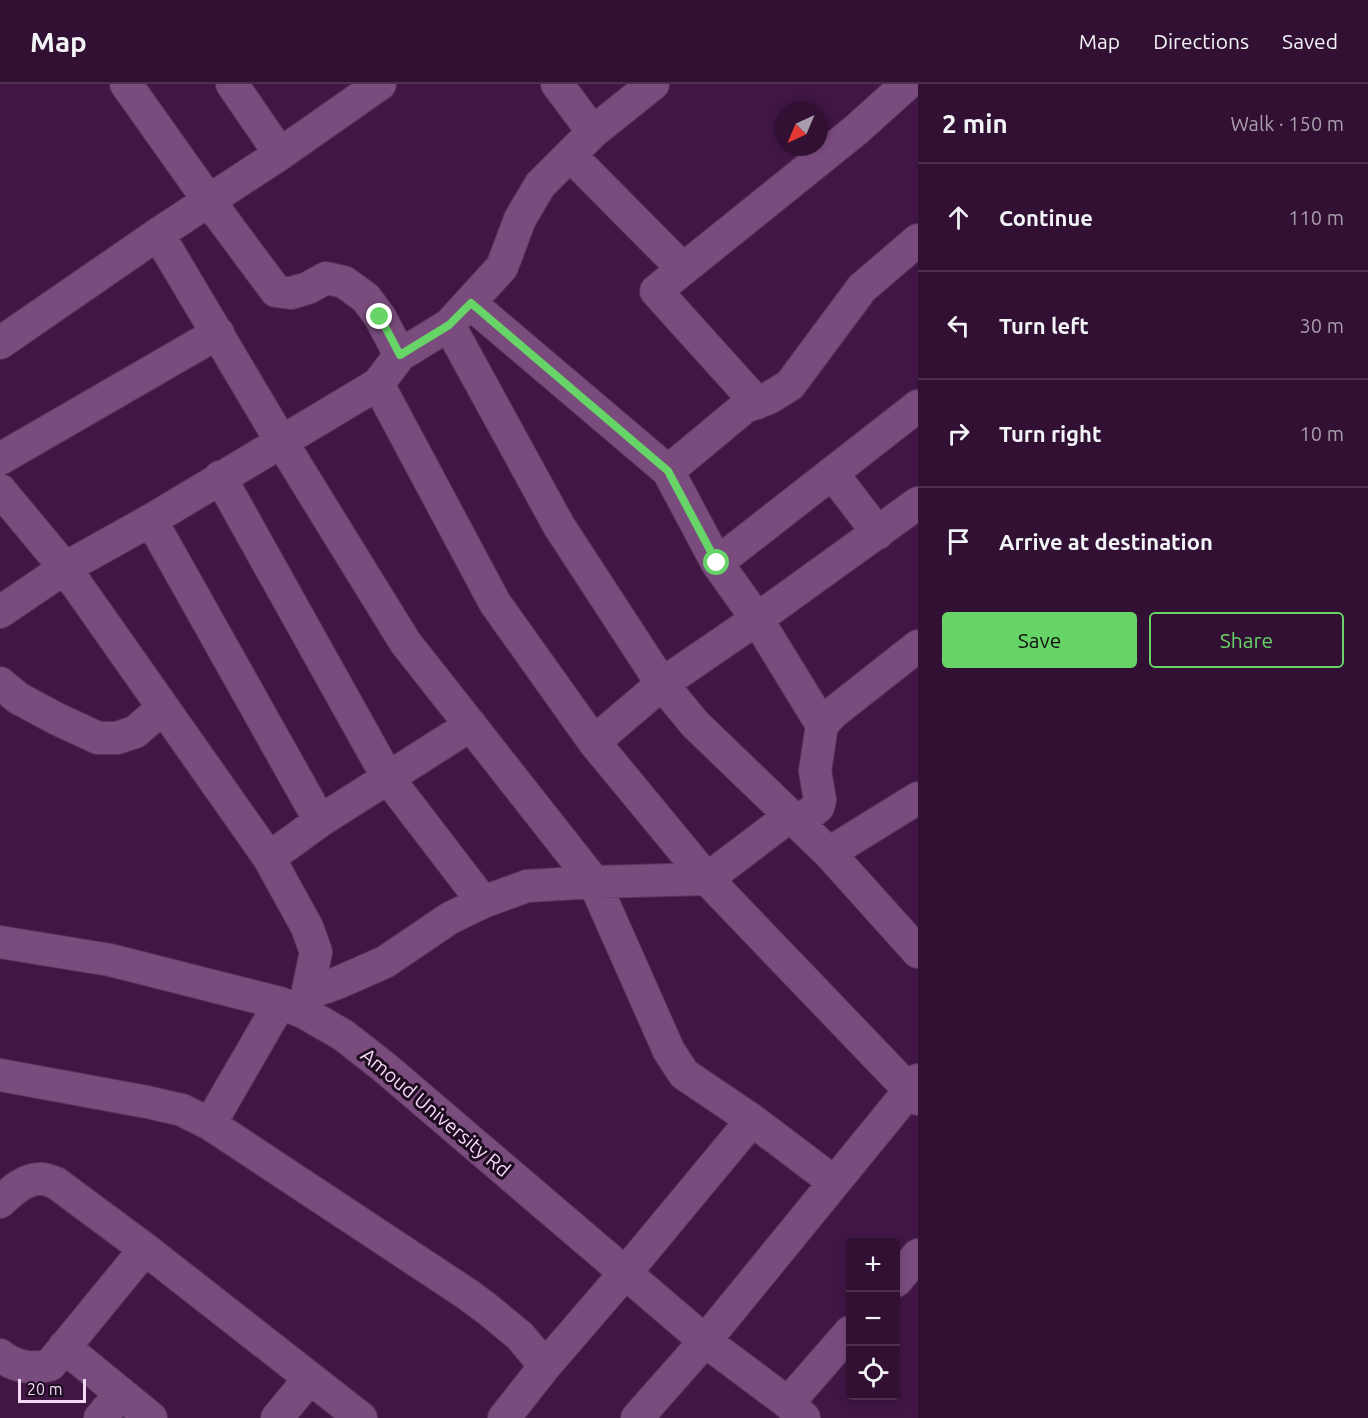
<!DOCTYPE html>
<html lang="en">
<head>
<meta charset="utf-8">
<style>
	:root { --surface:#311034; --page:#3d1e40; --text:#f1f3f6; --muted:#a89dac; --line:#4c304f; --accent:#66d466 }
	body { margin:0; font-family:Ubuntu,sans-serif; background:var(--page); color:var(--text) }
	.controls { position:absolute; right:18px; bottom:18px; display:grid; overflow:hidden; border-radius:6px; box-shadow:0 3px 9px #0003 }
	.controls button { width:54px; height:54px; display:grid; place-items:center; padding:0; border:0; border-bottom:2px solid var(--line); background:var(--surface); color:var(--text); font:30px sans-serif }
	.compass { position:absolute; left:774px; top:18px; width:54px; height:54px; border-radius:50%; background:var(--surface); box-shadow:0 3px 9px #0003; rotate:224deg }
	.scale { position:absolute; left:18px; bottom:15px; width:68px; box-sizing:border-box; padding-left:6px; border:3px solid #f3d9f6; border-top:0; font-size:16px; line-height:21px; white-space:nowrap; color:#f3d9f6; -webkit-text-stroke:4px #1d0b1f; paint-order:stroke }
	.stop { position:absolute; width:18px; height:18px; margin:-14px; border:4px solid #66d466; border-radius:50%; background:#fff }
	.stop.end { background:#66d466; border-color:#fff; box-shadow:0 2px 6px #0008 }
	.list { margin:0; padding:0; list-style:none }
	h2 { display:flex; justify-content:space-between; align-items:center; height:78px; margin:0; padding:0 24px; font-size:26px }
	h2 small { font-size:20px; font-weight:400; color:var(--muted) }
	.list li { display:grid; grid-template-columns:39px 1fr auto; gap:18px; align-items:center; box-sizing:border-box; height:108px; padding:0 24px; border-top:2px solid var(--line) }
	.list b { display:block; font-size:22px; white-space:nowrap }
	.list em { font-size:20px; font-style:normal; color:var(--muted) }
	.actions { display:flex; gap:12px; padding:18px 24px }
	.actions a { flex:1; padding:14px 0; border:2px solid var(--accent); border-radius:6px; text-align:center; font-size:21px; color:var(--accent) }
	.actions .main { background:var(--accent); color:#111 }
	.icon { flex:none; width:33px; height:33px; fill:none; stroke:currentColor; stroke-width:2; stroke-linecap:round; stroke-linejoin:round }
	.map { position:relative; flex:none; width:918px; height:1334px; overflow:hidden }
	header { display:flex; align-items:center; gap:36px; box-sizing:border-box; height:84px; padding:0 30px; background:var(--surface); border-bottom:2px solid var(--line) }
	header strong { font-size:28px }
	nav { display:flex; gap:33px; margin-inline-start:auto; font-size:21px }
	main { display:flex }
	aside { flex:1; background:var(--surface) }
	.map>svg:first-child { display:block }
</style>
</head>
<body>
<header>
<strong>Map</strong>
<nav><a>Map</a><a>Directions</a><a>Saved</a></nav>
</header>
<main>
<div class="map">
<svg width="918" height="1334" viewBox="0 0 918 1334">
	<rect width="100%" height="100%" fill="#411645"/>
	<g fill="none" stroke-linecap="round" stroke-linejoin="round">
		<defs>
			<path id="minor" d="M126,0L209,117L276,207L291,209L308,204L326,194L344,198L366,214L380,233L400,271
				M232,0L280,70
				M557,0L593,48
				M570,71L683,185
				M158,150L281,357L405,558L594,798L669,967L684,990L752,1036L834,1098
				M470,219L668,387L717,479L757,535L822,641
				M449,241L559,442L662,600L695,640L829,769L918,868
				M0,259L158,150L280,70L380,0
				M378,300L495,519L594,658L707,795L918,1015
				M757,319L656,207L856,46L907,0
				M0,375L218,249
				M668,387L745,323L769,314L790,301L862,204L918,156
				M832,389L878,449
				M220,393L388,694L483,818
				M0,406L65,484L269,774L307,843L316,868L304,925
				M151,436L320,737
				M717,479L918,322
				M0,528L65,484L151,436L378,300L400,271L449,241L502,183L520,135L540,101L593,48L653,0
				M0,599L18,614L57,635L98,654H117L135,648L163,624
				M594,658L662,600L757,535L918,419
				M829,769L918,714
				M269,774L320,737L471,641
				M0,858L110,876L280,919L303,928L343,951L384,983L705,1257L788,1319L804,1334
				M309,909L335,900L385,878L450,834L483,818L527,802L594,798L707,795L790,732L805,733L818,723L820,716L815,687L822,641L833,629L918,562
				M0,991L147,1018L182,1026L210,1040L467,1210L486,1224L520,1252L545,1282
				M210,1040L280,919
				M0,1118C12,1107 25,1094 42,1095C47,1095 52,1098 56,1099L145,1165L361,1334
				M896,1197L918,1171
				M64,1263L151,1334
				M0,1271C14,1283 33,1286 50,1281L145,1165
				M788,1319L850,1248
				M100,1334L121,1309
				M277,1334L310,1294
				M504,1334L545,1282L626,1188L752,1036
				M637,1334L705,1257L918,996"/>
		</defs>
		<!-- minor casing -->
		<use href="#minor" stroke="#57345c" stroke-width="34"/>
		<!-- minor -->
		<use href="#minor" stroke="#7a4c7e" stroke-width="32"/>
	</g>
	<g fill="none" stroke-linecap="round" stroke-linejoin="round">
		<!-- route -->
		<path stroke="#66d466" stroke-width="8" d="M380,233L400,271L449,241L471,219L668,387L717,479"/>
	</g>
	<g text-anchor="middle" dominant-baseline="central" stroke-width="6" stroke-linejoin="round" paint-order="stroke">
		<!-- street labels -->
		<g font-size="20" fill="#f3d9f6" stroke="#1d0b1f">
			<text transform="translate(436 1028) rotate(40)">Amoud University Rd</text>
		</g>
	</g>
</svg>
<div class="controls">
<button>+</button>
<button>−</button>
<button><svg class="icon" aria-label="locate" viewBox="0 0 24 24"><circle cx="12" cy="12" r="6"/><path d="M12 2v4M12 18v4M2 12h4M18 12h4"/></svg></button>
</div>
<svg class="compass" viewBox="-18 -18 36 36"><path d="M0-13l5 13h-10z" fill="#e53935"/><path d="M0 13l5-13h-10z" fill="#a89dac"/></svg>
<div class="scale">20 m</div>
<div class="stop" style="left:717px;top:479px"></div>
<div class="stop end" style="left:380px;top:233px"></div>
</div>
<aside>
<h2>2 min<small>Walk · 150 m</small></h2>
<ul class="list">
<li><svg class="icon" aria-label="ahead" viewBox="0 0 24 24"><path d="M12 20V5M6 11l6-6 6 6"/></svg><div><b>Continue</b></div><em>110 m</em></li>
<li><svg class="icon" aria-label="left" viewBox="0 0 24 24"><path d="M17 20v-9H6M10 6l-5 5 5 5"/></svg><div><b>Turn left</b></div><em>30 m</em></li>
<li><svg class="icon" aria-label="right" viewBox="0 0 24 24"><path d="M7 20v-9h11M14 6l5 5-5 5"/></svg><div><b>Turn right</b></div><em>10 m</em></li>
<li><svg class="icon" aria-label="arrive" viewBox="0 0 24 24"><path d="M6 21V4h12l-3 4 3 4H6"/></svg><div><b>Arrive at destination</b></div></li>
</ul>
<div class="actions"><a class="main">Save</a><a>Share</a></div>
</aside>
</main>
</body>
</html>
